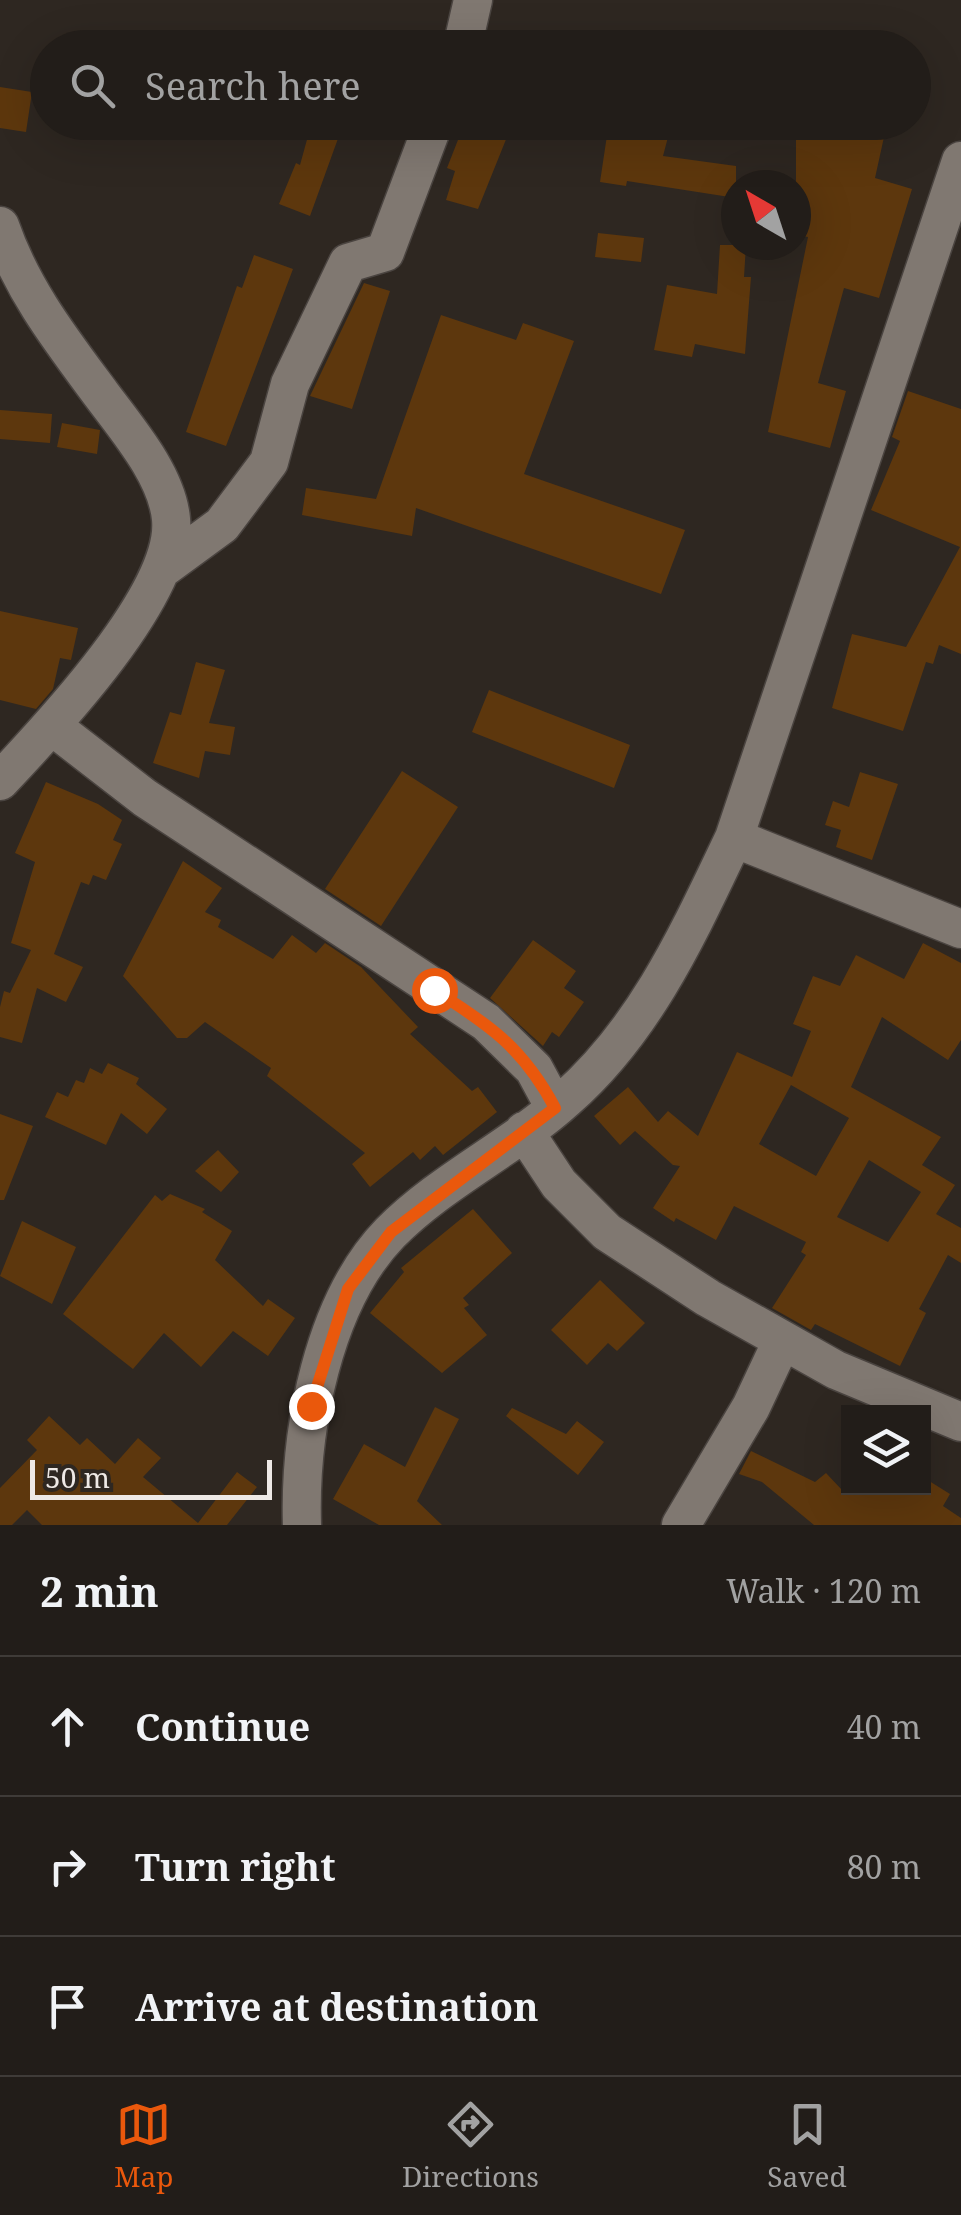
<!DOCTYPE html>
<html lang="en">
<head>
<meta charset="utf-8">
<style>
	:root { --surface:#221d19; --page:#2e2a26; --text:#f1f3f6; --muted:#a2a2a2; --line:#3f3b38; --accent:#ea580c }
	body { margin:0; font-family:"Noto Serif",serif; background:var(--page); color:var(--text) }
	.controls { position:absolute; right:30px; bottom:30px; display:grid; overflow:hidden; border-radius:0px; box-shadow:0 10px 40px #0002 }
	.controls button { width:90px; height:90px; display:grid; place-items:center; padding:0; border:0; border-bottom:2px solid var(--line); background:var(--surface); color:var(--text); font:50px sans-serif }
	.compass { position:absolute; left:721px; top:170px; width:90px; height:90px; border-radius:50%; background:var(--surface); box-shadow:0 10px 40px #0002; rotate:321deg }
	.scale { position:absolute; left:30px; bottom:25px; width:242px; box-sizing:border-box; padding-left:10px; border:5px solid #eee9e6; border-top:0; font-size:28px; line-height:35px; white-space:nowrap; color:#eee9e6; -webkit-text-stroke:8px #2e2721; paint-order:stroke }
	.stop { position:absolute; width:30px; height:30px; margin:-22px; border:8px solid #ea580c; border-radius:50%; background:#fff }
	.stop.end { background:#ea580c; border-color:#fff; box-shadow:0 2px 10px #0008 }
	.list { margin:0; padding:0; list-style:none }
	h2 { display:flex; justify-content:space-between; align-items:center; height:130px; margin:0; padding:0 40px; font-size:42px }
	h2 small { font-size:32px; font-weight:400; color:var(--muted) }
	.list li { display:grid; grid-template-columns:65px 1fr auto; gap:30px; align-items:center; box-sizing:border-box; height:140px; padding:0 40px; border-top:2px solid var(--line) }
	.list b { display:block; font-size:38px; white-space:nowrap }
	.list em { font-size:32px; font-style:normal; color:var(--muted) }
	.icon { flex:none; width:55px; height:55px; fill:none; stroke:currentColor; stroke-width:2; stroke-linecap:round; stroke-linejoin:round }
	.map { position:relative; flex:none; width:961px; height:1525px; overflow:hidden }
	.search { position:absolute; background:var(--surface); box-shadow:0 10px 40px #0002; left:30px; right:30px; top:30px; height:110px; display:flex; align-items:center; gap:25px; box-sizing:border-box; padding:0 35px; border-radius:55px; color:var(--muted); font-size:38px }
	.sheet { height:550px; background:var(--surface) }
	nav { display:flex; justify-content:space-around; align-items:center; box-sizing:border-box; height:140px; border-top:2px solid var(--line); background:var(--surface); font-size:28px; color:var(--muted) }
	nav a { display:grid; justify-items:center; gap:5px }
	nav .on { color:var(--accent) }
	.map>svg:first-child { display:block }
</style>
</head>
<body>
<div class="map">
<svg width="961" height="1525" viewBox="0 0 961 1525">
	<rect width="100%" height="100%" fill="#2e2721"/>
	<!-- building -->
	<path fill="#5d370d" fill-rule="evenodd" d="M0,87L32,92L26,132L0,128Z
		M465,122H485L509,132L478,209L446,200L455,171L447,168Z
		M609,122H672L663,156L736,166V198L627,181L626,186L600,182Z
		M796,124L884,137L875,178L912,189L879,298L844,288L818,383L846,391L830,448L768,432L808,237L796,235L801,199L796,198Z
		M311,125L340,133L310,216L279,204L296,163L300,165Z
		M598,233L644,238L641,262L595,257Z
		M720,245H746L744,277H751L745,354L695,344L692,357L654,350L667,285L717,294Z
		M254,255L293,269L226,446L186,432L237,286L242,288Z
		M364,283L390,291L352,409L310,396Z
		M441,315L516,340L523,323L574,341L524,474L685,530L661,594L416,508L412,536L302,515L306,488L376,499Z
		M908,391L961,409V654L939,645L933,664L926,662L903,731L832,708L852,634L906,647L960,547L871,510L900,441L892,437Z
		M0,410L52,414L50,443L0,439Z
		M62,423L100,430L97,454L57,447Z
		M0,611L78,628L71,660L60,658L53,689L36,709L0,700Z
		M196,662L225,670L209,723L235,727L230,755L205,751L199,778L153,763L170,712L181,715Z
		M489,690L630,745L614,788L472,732Z
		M402,771L458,807L381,926L325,889Z
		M860,772L898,784L872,860L836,847L841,830L825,825L833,801L849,807Z
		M46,782L98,804L122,820L113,840L122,844L106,880L93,875L89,885L81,882L54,954L83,967L66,1002L37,988L22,1043L0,1037V1007L4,991L10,993L31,950L11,943L35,862L15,853Z
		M183,861L222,888L205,912L221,920L218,927L273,959L292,935L316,953L325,943L361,967L418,1027L410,1034L472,1091L478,1087L497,1112L443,1155L435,1146L420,1160L413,1152L370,1187L352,1164L365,1153L267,1076L271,1068L205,1022L187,1038H177L123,976Z
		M533,940L576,971L564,988L584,1002L559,1037L552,1032L543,1046L490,998Z
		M923,943L961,963V1040L948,1060L882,1017L851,1087L941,1137L922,1165L955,1185L936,1214L961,1228V1263L948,1255L919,1309L926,1313L900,1366L815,1324L811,1330L772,1308L806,1255L801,1252L806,1242L734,1206L716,1240L676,1218L674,1222L653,1208L680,1166L673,1165L635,1131L620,1145L594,1116L628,1087L658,1122L668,1111L698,1136L737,1052L792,1077L811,1031L793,1024L813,976L840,986L856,955L904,979ZM791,1085L849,1118L816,1176L759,1144ZM869,1160L921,1192L888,1242L837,1217Z
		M108,1063L139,1078L136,1084L167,1109L147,1134L121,1113L106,1145L45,1117L57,1092L68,1097L76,1080L84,1083L90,1068L102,1074Z
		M0,1114L33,1126L4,1200H0Z
		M218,1150L239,1172L221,1192L195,1171Z
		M170,1194L205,1209L202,1212L232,1231L215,1260L263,1306L268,1299L295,1318L268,1356L233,1331L201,1367L164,1333L133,1369L63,1314L155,1195L162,1201Z
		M473,1209L512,1253L463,1298L469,1305L464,1308L487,1335L442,1373L370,1313L404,1272L401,1268Z
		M22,1221L76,1247L52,1304L0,1276Z
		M600,1280L645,1323L617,1351L608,1343L587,1365L551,1330Z
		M435,1407L459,1419L417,1501L442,1525H379L333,1499L364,1444L405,1467Z
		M512,1408L566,1434L577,1421L604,1442L578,1475L506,1416Z
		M49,1416L80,1445L87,1438L115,1464L138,1438L161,1458L143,1477L198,1523L237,1472L257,1487L227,1525H42L27,1510L12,1525H0V1488L37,1450L27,1440Z
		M751,1451L815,1482L826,1473L842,1490L924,1488L926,1479L950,1494L943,1506L961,1518V1525H814L762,1482L739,1474Z"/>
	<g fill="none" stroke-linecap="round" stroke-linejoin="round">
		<defs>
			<path id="minor" d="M462,48L473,0
				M0,226C22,290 61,340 101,394C127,429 167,475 171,519C178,593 49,729 0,781
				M162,569L222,525L269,462L290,384L348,263L385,252L434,122
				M52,726L145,798L486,1022L534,1069L555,1108
				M734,838L961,929
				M524,1131L559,1184L607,1232L708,1298L836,1370L961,1422
				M302,1525C299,1431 323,1302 390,1233C441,1181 512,1148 566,1099C646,1029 689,932 734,838L961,161
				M681,1525L751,1407L782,1341"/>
		</defs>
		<!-- minor casing -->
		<use href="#minor" stroke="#4a4440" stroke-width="41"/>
		<!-- minor -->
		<use href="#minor" stroke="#807871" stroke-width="38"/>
	</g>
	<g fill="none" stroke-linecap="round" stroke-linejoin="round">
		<!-- route -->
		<path stroke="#ea580c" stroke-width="12" d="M311,1406L348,1289L391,1232L555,1108C523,1048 490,1025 434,990"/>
	</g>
</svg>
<div class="controls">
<button><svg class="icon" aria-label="layers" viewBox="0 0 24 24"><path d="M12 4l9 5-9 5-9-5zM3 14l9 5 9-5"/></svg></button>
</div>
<svg class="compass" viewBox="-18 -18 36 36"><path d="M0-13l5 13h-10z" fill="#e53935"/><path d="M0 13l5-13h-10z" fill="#a2a2a2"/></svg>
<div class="scale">50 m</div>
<div class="stop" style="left:434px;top:990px"></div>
<div class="stop end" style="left:311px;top:1406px"></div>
<div class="search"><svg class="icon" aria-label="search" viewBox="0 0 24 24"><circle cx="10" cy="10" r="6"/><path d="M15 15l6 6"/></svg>Search here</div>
</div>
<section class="sheet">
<h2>2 min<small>Walk · 120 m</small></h2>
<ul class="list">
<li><svg class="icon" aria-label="ahead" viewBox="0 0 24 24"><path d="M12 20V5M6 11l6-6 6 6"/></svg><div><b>Continue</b></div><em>40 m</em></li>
<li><svg class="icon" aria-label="right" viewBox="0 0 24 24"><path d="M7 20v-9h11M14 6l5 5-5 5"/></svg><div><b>Turn right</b></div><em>80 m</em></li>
<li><svg class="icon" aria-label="arrive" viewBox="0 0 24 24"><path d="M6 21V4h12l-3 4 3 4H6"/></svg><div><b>Arrive at destination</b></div></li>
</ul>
</section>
<nav>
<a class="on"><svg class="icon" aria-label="map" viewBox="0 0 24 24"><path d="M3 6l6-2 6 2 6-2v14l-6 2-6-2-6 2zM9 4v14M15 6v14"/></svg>Map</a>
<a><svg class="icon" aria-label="directions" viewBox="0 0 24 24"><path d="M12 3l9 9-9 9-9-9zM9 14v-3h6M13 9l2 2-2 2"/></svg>Directions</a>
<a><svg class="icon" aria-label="saved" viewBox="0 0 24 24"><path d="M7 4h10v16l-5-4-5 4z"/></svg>Saved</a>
</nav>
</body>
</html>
